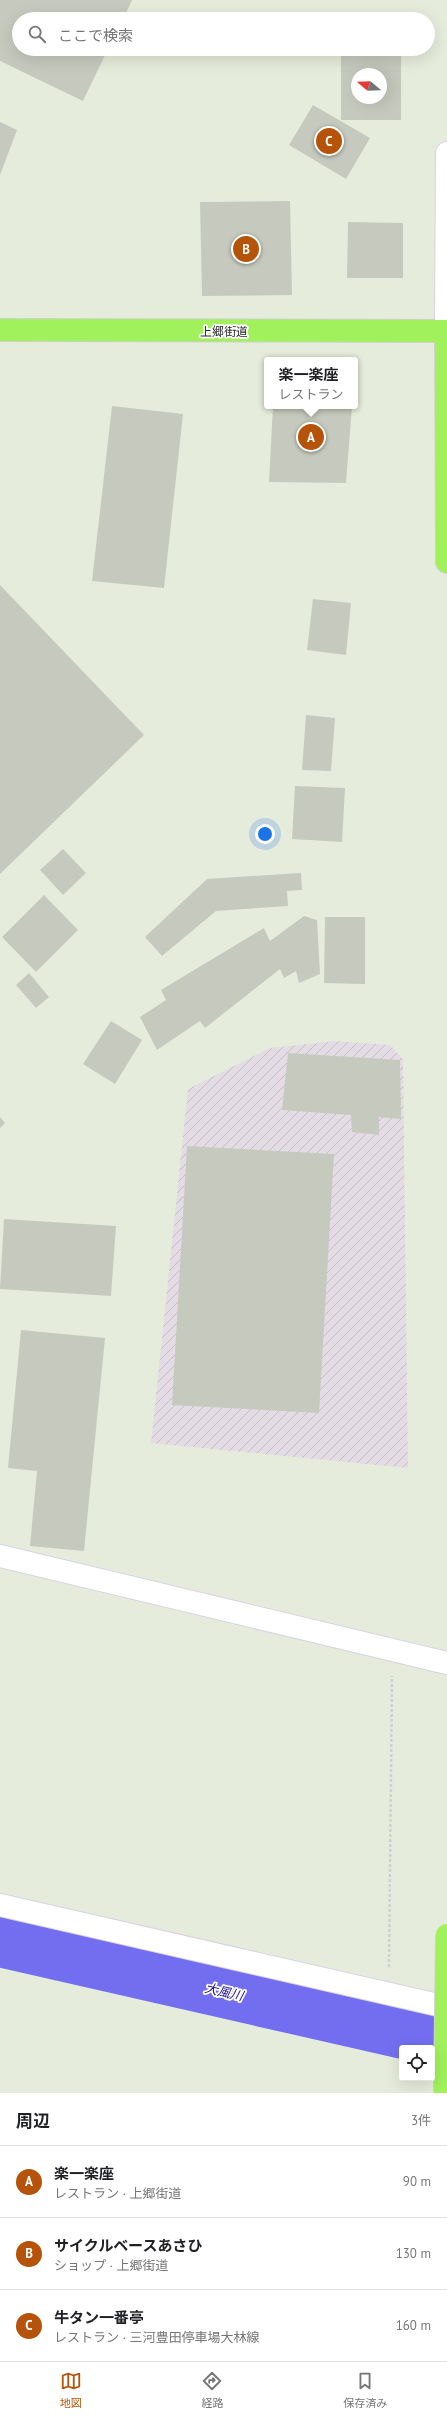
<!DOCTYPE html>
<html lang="ja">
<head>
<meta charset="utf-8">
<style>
	:root { --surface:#fff; --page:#f2f2f2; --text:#202124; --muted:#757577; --line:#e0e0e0; --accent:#b45309 }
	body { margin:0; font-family:"PT Sans","Noto Sans JP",sans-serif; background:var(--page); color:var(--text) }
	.controls { position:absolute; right:12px; bottom:12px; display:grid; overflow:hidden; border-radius:4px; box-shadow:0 4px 16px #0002 }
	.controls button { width:36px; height:36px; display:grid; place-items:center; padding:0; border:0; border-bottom:1px solid var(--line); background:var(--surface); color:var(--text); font:20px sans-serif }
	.compass { position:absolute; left:351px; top:68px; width:36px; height:36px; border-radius:50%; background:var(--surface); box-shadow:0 4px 16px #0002; rotate:289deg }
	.you { position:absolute; left:265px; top:834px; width:14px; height:14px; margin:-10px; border:3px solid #fff; border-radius:50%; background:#1a73e8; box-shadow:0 0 0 6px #1a73e833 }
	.badge { display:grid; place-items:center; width:26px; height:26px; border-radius:50%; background:var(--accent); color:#fff; font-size:13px; font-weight:700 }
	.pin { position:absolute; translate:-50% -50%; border:2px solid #fff; box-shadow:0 1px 4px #0006 }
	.popup { position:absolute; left:264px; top:357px; width:94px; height:52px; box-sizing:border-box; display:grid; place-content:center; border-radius:4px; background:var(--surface); filter:drop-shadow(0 1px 3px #0005); font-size:13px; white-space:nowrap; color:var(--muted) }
	.popup b { font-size:15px; color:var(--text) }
	.popup::after { content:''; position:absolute; left:50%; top:100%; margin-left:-8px; border:8px solid transparent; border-top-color:var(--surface) }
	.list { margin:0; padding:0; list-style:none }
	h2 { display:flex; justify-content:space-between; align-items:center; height:52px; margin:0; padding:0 16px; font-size:17px }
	h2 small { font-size:13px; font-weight:400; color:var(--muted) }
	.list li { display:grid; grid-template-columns:26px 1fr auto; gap:12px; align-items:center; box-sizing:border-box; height:72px; padding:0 16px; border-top:1px solid var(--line) }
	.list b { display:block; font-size:15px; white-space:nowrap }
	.list p { margin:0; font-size:13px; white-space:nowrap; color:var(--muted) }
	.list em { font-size:13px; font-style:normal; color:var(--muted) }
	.icon { flex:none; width:22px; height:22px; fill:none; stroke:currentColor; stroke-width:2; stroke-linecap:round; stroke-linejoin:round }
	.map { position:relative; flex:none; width:447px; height:2093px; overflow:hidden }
	.search { position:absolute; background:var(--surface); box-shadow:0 4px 16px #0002; left:12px; right:12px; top:12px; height:44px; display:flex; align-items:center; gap:10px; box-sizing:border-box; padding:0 14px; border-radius:22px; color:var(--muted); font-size:15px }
	.sheet { height:268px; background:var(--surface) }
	nav { display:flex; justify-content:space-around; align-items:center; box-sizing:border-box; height:56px; border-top:1px solid var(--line); background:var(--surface); font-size:11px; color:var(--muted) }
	nav a { display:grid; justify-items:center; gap:2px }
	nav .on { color:var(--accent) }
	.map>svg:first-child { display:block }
</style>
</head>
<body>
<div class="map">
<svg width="447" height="2093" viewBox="0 0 447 2093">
	<defs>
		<pattern id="industrial-furrows" width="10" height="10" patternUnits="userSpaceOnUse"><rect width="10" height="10" fill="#e4dce4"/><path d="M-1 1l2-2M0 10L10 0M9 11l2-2" fill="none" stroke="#c4bdc4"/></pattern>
	</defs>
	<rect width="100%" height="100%" fill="#e6ecdb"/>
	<!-- industrial -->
	<path fill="url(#industrial-furrows)" d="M334,1041L390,1045L403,1059L408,1468L151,1443L188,1089L270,1048Z"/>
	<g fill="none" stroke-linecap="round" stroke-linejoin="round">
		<!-- river -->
		<path stroke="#736eef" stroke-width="52" d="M0,1941L447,2043"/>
	</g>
	<!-- building -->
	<path fill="#c6cabe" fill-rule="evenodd" d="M0,0H132L123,19H19V49H108L83,101L0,61Z
		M401,49V120H341V50ZM357,74H381V98H357Z
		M313,105L370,138L346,179L289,145Z
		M0,122L17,130L0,175Z
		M290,201L292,295L202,296L200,202Z
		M348,222L403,223V278H347Z
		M112,406L183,414L164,588L92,581Z
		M273,406H352L346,483L269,482Z
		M0,585L144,735L0,874Z
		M313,599L351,603L346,655L307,650Z
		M306,715L335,718L331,771L302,770Z
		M295,786L345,788L342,842L292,839Z
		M63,849L86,873L63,895L40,870Z
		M301,873L302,890L287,891L288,906L216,911L162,956L145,937L207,879Z
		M44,895L78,930L36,972L2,937Z
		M304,916L317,920L320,974L299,983L296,971L284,978L280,969L205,1028L200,1021L157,1050L140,1017L166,1000L161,990L264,928L270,941Z
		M325,917H365V984L324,983Z
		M29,973L49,997L36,1008L16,985Z
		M111,1021L142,1040L115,1084L83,1064Z
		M288,1053L400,1060L401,1119L379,1117V1135L352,1132L351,1115L282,1110Z
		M0,1117L5,1123L0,1128Z
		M187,1146L334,1154L319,1413L172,1405Z
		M4,1219L116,1226L111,1296L0,1289Z
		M21,1330L105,1338L84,1551L30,1546L37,1471L8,1468Z"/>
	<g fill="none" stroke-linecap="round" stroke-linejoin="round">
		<defs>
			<path id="minor" d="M0,1905L447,2007"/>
			<path id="tertiary" d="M0,1556L447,1663"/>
			<path id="secondary" d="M446,331L447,153"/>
			<path id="primary" d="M0,330L447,331
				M446,331L447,562"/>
		</defs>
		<!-- minor casing -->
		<use href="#minor" stroke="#dbd1e3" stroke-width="24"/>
		<!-- tertiary casing -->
		<use href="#tertiary" stroke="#dbd1e3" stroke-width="24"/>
		<!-- secondary casing -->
		<use href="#secondary" stroke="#dbd1e3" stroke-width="24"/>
		<!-- primary casing -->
		<use href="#primary" stroke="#d0d0d0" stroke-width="24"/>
		<!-- path -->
		<path stroke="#d0d0d0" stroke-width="2.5" stroke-dasharray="3 2" stroke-linecap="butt" d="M389,1967L392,1676"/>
		<!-- minor -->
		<use href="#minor" stroke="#fff" stroke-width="22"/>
		<!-- tertiary -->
		<use href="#tertiary" stroke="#fff" stroke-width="22"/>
		<!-- secondary -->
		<use href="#secondary" stroke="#fff" stroke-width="22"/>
		<!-- primary -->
		<use href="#primary" stroke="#a0f15c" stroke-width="22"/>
		<defs>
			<path id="primary-bridge" d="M445,2093L447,1935"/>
		</defs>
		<!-- primary-bridge casing -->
		<use href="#primary-bridge" stroke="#d0d0d0" stroke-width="24" stroke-linecap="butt"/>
		<!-- primary-bridge -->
		<use href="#primary-bridge" stroke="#a0f15c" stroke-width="22"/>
	</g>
	<g text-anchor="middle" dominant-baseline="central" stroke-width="3.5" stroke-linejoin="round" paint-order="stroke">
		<!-- street labels -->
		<g font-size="12" fill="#2a2a2a" stroke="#fff">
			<text x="224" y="331">上郷街道</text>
		</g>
		<!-- water labels -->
		<g font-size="13" font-style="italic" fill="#1d0d9a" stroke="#fff">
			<text transform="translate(224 1992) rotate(13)">大風川</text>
		</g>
	</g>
</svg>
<div class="controls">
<button><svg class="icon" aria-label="locate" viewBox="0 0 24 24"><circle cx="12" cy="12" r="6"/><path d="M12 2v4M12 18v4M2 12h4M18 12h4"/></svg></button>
</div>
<svg class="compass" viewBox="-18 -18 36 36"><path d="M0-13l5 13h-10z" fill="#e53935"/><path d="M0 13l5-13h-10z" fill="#757577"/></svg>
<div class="you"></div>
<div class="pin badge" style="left:311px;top:437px">A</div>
<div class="popup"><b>楽一楽座</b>レストラン</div>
<div class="pin badge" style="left:246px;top:249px">B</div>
<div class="pin badge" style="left:329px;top:141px">C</div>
<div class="search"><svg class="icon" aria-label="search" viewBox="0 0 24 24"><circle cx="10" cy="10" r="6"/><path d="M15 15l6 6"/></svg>ここで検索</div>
</div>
<section class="sheet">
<h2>周辺<small>3件</small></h2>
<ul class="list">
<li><span class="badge">A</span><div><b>楽一楽座</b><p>レストラン · 上郷街道</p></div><em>90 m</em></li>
<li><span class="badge">B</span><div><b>サイクルベースあさひ</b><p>ショップ · 上郷街道</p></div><em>130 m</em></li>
<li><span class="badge">C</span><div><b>牛タン一番亭</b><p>レストラン · 三河豊田停車場大林線</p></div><em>160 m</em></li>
</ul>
</section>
<nav>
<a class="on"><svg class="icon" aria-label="map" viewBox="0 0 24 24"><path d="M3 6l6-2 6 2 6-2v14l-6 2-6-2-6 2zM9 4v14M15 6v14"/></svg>地図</a>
<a><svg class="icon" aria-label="directions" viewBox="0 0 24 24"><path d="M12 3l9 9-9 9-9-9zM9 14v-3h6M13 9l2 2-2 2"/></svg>経路</a>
<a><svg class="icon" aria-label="saved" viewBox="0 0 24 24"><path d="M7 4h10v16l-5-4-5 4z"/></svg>保存済み</a>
</nav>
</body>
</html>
